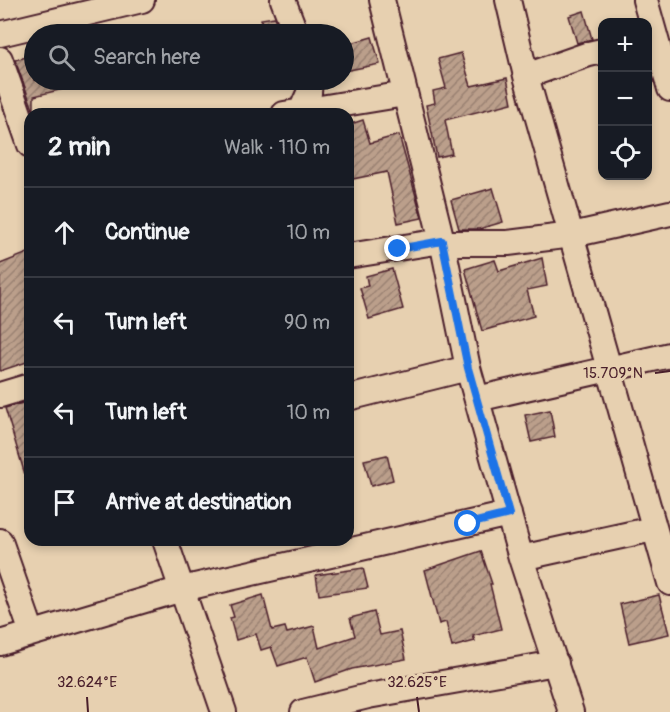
<!DOCTYPE html>
<html lang="en">
<head>
<meta charset="utf-8">
<style>
	:root { --surface:#171b24; --page:#20242c; --text:#f1f3f6; --muted:#9ea1a6; --line:#363941 }
	body { margin:0; font-family:Pangolin,sans-serif; background:var(--page); color:var(--text) }
	.controls { position:absolute; right:18px; top:18px; display:grid; overflow:hidden; border-radius:12px; box-shadow:0 3px 9px #0003 }
	.controls button { width:54px; height:54px; display:grid; place-items:center; padding:0; border:0; border-bottom:2px solid var(--line); background:var(--surface); color:var(--text); font:30px sans-serif }
	.stop { position:absolute; width:18px; height:18px; margin:-14px; border:4px solid #1a73e8; border-radius:50%; background:#fff }
	.stop.end { background:#1a73e8; border-color:#fff; box-shadow:0 2px 6px #0008 }
	.list { margin:0; padding:0; list-style:none }
	h2 { display:flex; justify-content:space-between; align-items:center; height:78px; margin:0; padding:0 24px; font-size:26px }
	h2 small { font-size:20px; font-weight:400; color:var(--muted) }
	.list li { display:grid; grid-template-columns:39px 1fr auto; gap:18px; align-items:center; box-sizing:border-box; height:90px; padding:0 24px; border-top:2px solid var(--line) }
	.list b { display:block; font-size:22px; white-space:nowrap }
	.list em { font-size:20px; font-style:normal; color:var(--muted) }
	.icon { flex:none; width:33px; height:33px; fill:none; stroke:currentColor; stroke-width:2; stroke-linecap:round; stroke-linejoin:round }
	.map { position:relative; flex:none; width:670px; height:712px; overflow:hidden }
	.search { position:absolute; background:var(--surface); box-shadow:0 3px 9px #0003; left:24px; top:24px; width:330px; height:66px; display:flex; align-items:center; gap:15px; box-sizing:border-box; padding:0 21px; border-radius:33px; color:var(--muted); font-size:22px }
	.panel { position:absolute; background:var(--surface); box-shadow:0 3px 9px #0003; left:24px; top:108px; width:330px; height:438px; border-radius:18px }
	.map>svg:first-child { display:block }
</style>
</head>
<body>
<div class="map">
<svg width="670" height="712" viewBox="0 0 670 712">
	<defs>
		<pattern id="building-hatch" width="6" height="6" patternUnits="userSpaceOnUse" patternTransform="scale(1.5)"><rect width="6" height="6" fill="#bb9f8b"/><path d="M-1 1l2-2M0 6l6-6M5 7l2-2" fill="none" stroke="#9a8172"/></pattern>
	</defs>
	<rect width="100%" height="100%" fill="#e7d0b0"/>
	<filter id="ink" filterUnits="userSpaceOnUse"><feTurbulence type="fractalNoise" baseFrequency=".0167" numOctaves="2"/><feDisplacementMap in="SourceGraphic" scale="12" xChannelSelector="R" yChannelSelector="G"/><feConvolveMatrix kernelMatrix="1 2 1 2 8 2 1 2 1" color-interpolation-filters="sRGB"/></filter>
	<g filter="url(#ink)">
		<!-- building -->
		<path fill="url(#building-hatch)" stroke="#4a1f2b" stroke-width="1.5" d="M584,11L592,39L577,43L569,16Z
			M274,17L281,34H264L261,19Z
			M372,37L380,64L344,71V45Z
			M461,53L471,86L507,78L512,103L445,120L452,154L437,157L426,105L435,103L433,91L446,88L438,59Z
			M34,55V80H75L76,86L34,96V112L15,60Z
			M363,120L370,143L399,135L422,218L398,223L387,172L348,180V125Z
			M493,188L503,222L479,229H459L451,200Z
			M30,252V361L0,371V264Z
			M542,258L547,286L527,290L534,316L482,331L465,269L495,260L499,271Z
			M392,269L403,309L369,319L360,288L368,286L366,276Z
			M30,401V477L26,478L5,408Z
			M550,410L555,437L531,442L525,415Z
			M387,455L393,480L371,486L364,460Z
			M481,551L492,584H490L501,629L473,636L475,641L452,647L446,622L439,624L425,570Z
			M363,568L368,588L319,595L316,575Z
			M263,595L272,630L285,627L287,633L314,626L319,648L355,636L350,618L374,612L380,635L400,631L406,659L352,669L315,682L307,657L278,666L271,647L261,650L256,634L236,640L230,618L234,617L230,605Z
			M659,595L669,634L629,643L620,604Z"/>
		<g fill="none" stroke-linecap="round" stroke-linejoin="round">
			<defs>
				<path id="street" d="M283,0L296,34
					M382,0L442,241L468,368L521,558L571,712
					M508,0L526,76L670,583
					M645,0L670,89
					M0,34L142,0
					M0,59L30,145
					M526,76L589,54L602,51
					M301,111L309,93L310,80
					M284,114L405,94
					M348,256L442,241L450,243H508L572,235L670,213
					M0,395L30,386
					M348,398L468,368
					M477,399L670,355
					M165,540L224,712
					M0,541L32,633
					M521,558L653,529
					M0,643L182,589L509,514
					M303,712L368,696L556,663"/>
			</defs>
			<!-- street casing -->
			<use href="#street" stroke="#4a1f2b" stroke-width="28"/>
			<!-- street -->
			<use href="#street" stroke="#e7d0b0" stroke-width="24"/>
		</g>
	</g>
	<g fill="none" stroke-linecap="round" stroke-linejoin="round" filter="url(#ink)">
		<!-- route -->
		<path stroke="#1a73e8" stroke-width="8" d="M398,249L442,241L468,368L509,514L468,524"/>
	</g>
	<!-- ticks -->
	<path fill="none" stroke="#4a1f2b" stroke-width="2" d="M655,373L670,371M87,697L88,712M417,697L419,712"/>
	<g font-size="15" text-anchor="middle" fill="#4a1f2b" stroke="#e7d0b0" stroke-width="6" stroke-linejoin="round" paint-order="stroke">
		<text x="613" y="378">15.709°N</text>
		<text x="87" y="687">32.624°E</text>
		<text x="417" y="687">32.625°E</text>
	</g>
</svg>
<div class="controls">
<button>+</button>
<button>−</button>
<button><svg class="icon" aria-label="locate" viewBox="0 0 24 24"><circle cx="12" cy="12" r="6"/><path d="M12 2v4M12 18v4M2 12h4M18 12h4"/></svg></button>
</div>
<div class="stop" style="left:468px;top:524px"></div>
<div class="stop end" style="left:398px;top:249px"></div>
<div class="search"><svg class="icon" aria-label="search" viewBox="0 0 24 24"><circle cx="10" cy="10" r="6"/><path d="M15 15l6 6"/></svg>Search here</div>
<section class="panel">
<h2>2 min<small>Walk · 110 m</small></h2>
<ul class="list">
<li><svg class="icon" aria-label="ahead" viewBox="0 0 24 24"><path d="M12 20V5M6 11l6-6 6 6"/></svg><div><b>Continue</b></div><em>10 m</em></li>
<li><svg class="icon" aria-label="left" viewBox="0 0 24 24"><path d="M17 20v-9H6M10 6l-5 5 5 5"/></svg><div><b>Turn left</b></div><em>90 m</em></li>
<li><svg class="icon" aria-label="left" viewBox="0 0 24 24"><path d="M17 20v-9H6M10 6l-5 5 5 5"/></svg><div><b>Turn left</b></div><em>10 m</em></li>
<li><svg class="icon" aria-label="arrive" viewBox="0 0 24 24"><path d="M6 21V4h12l-3 4 3 4H6"/></svg><div><b>Arrive at destination</b></div></li>
</ul>
</section>
</div>
</body>
</html>
